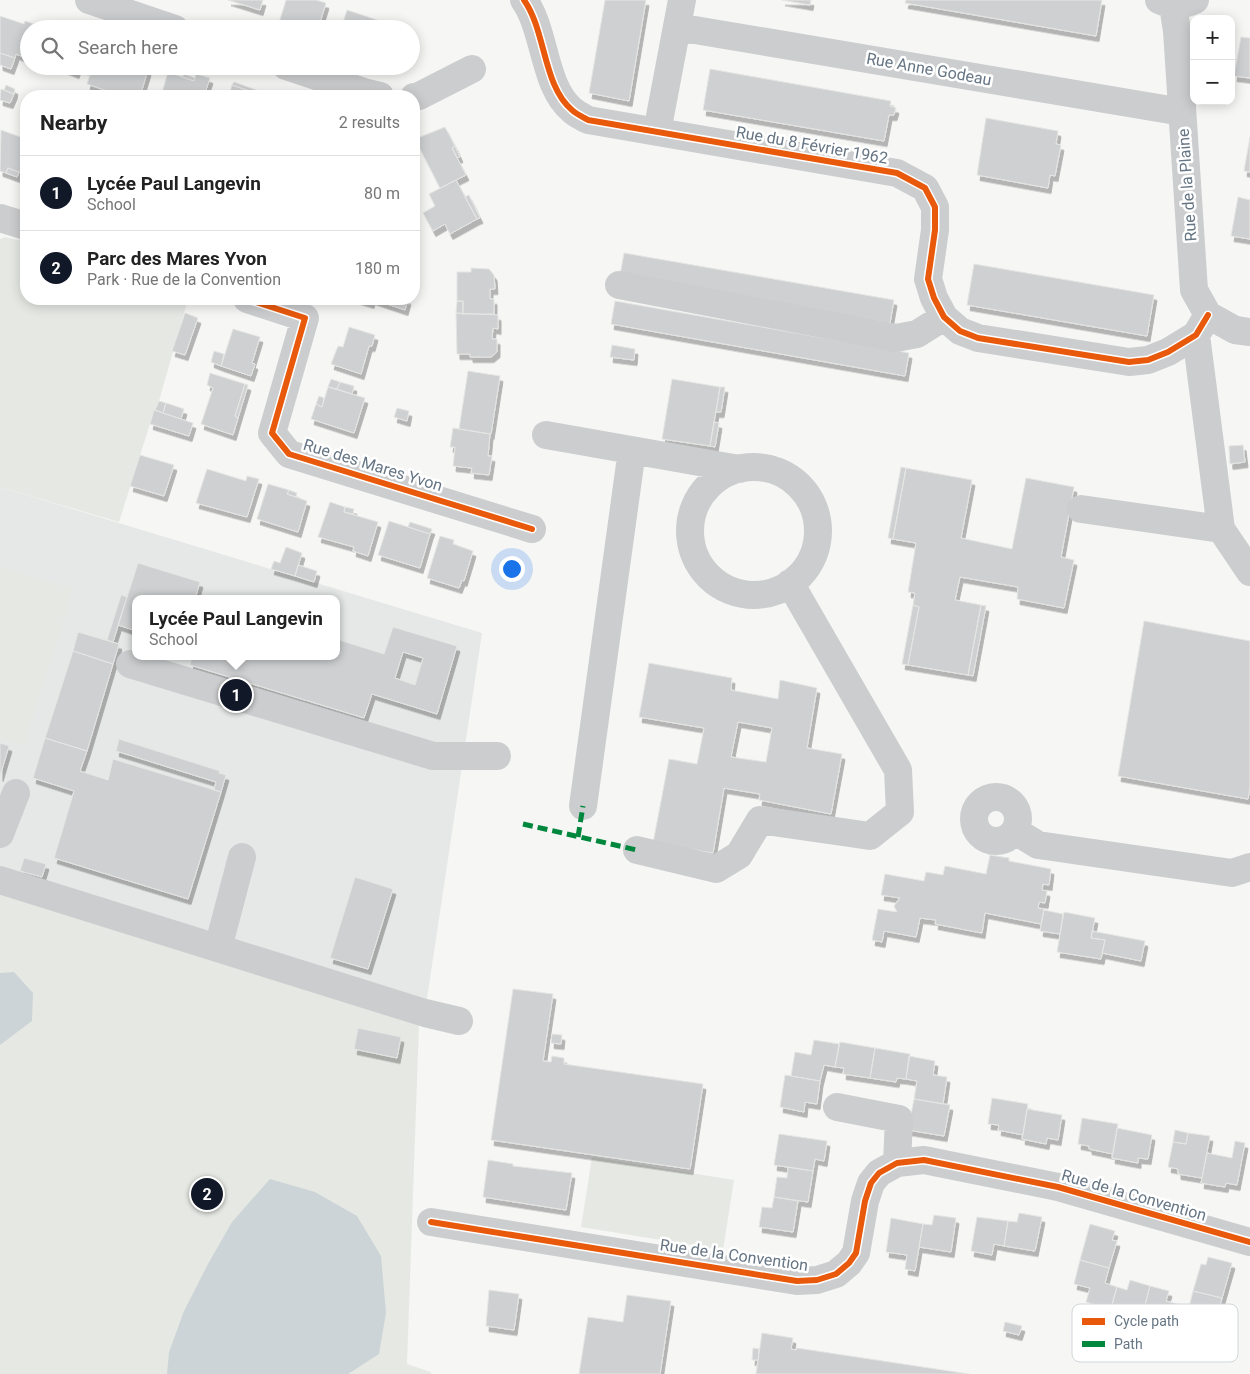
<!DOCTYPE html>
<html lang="en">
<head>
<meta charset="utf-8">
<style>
	:root { --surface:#fff; --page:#f2f2f2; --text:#222; --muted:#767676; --line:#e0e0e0; --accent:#111827 }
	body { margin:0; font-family:Roboto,sans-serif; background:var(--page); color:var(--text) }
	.controls { position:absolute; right:15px; top:15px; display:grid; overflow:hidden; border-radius:10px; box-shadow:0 2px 12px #0003 }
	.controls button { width:45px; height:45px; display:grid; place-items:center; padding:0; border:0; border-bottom:1px solid var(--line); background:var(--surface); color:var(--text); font:25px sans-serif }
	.you { position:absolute; left:511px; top:568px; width:18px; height:18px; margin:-12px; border:4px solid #fff; border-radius:50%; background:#1a73e8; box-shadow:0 0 0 8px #1a73e833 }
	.badge { display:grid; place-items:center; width:32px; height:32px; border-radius:50%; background:var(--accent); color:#fff; font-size:16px; font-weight:700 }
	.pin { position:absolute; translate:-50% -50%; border:2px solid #fff; box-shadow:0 1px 5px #0006 }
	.popup { position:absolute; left:132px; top:595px; width:208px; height:65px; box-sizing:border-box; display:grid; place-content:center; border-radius:10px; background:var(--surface); filter:drop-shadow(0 1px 4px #0005); font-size:16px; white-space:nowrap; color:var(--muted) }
	.popup b { font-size:19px; color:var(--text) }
	.popup::after { content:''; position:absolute; left:50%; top:100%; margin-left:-10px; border:10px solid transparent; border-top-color:var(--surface) }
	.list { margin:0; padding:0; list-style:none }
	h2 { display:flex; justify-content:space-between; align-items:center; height:65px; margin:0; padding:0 20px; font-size:21px }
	h2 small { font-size:16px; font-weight:400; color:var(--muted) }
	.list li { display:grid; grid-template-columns:32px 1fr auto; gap:15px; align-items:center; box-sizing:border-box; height:75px; padding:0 20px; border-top:1px solid var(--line) }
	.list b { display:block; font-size:19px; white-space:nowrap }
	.list p { margin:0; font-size:16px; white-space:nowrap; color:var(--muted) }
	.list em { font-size:16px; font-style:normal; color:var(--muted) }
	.icon { flex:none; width:28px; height:28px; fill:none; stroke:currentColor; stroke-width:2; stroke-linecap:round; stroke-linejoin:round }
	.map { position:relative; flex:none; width:1250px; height:1374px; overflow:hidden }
	.search { position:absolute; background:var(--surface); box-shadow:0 2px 12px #0003; left:20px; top:20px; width:400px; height:55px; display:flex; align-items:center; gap:12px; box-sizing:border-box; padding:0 18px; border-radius:28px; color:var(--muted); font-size:19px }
	.panel { position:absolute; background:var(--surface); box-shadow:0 2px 12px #0003; left:20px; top:90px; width:400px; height:215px; border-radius:20px }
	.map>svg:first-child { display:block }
</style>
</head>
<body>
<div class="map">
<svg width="1250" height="1374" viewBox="0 0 1250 1374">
	<defs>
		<filter id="shadow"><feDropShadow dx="3" dy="5.5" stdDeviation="0" flood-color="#0004"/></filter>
	</defs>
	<rect width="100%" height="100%" fill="#f6f6f5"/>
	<!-- built -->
	<path fill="#e6e7e7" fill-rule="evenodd" d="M0,487L482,633L423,1025L0,904ZM136,599H336V656H136Z"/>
	<!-- green -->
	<path fill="#e6e9e3" d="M5,237L26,242V299H188L159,401L154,411L119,522L0,487V239Z
		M0,567L73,589L24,745L0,737Z
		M0,892L419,1024L407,1364L431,1372V1374H0Z
		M592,1157L734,1180L723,1250L581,1227Z"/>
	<!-- water -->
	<path fill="#cdd4d7" d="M14,972L33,993L32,1021L0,1045V973Z
		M270,1179L315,1192L357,1216L381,1256L386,1313L379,1354L348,1374H167L169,1352L184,1311L208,1264L232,1222Z"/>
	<!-- building -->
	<path fill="#cfd0d1" stroke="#e5e5e4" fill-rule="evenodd" filter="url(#shadow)" d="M228,0H263L260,10Z
		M286,0H316L326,3L318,29H288L278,26Z
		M605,0H646L629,101L589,93Z
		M782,0H811L810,5Z
		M906,0H1102L1096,36L905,3Z
		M347,10L389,24L387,29H341Z
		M0,16L24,24L25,21L37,25L36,29H29V49L26,58L16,54L15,58L0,53Z
		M1241,37L1250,38V78L1234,76Z
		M0,53L15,58L11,69L0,65Z
		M58,66H93L91,71L78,67L76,73Z
		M93,66H138L148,70L140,96H122L87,84Z
		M710,69L891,101L890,106L896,108L894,115H889L884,141L703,110Z
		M168,72L194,81L196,74L210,78L204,96H161Z
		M184,74L195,78L194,81L182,77Z
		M234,82L259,91L258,94L232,85Z
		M6,85L15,89L14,94L4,90Z
		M232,85L258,94L265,96H229Z
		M1,89L14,94L10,103L0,100Z
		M986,118L1058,131L1056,144L1061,145L1055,176L1050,175L1048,188L977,175Z
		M445,127L455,146L452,148L466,175L440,188L415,139Z
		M1,130L26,139V175L8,168L6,173L0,171Z
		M1250,137V172L1244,171Z
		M455,146L460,157L457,158L452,148Z
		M8,168L19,172L17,177L6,173Z
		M456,180L477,219L450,234L445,224L433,231L423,213L435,206L429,194Z
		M469,195L480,218L477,219L465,197Z
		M1238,197L1250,200V239L1231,236Z
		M624,253L894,300L890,323L620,275Z
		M974,264L1154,295L1147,336L967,305Z
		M471,268L489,269L494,275L495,289H490V299H494V314H463V301H457V272H471Z
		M358,299H408L405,310L372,299L371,303Z
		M457,301H463V314L456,313Z
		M615,301L909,353L905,376L611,324Z
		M185,313L198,318L185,355L172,351Z
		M456,313L498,315V329L493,328L492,339H497V352L491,357H470V354H457Z
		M349,327L375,335L372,346H369L361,374L331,364L338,346L343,347Z
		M233,329L260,337L252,363L255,364L251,376L221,366Z
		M612,345L635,349L634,360L610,357Z
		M214,351L224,354L221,366L211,362Z
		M468,371L500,376L491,434L459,429Z
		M210,373L245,384L235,416L238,418L233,435L201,424L213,388L207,385Z
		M331,379L340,382L337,389L328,387Z
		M672,379L720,387L710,446L662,439Z
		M340,382L354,386L352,394L337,389Z
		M245,384L248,385L238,418L235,416Z
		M328,387L365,398L354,433L311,419L316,404L322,407Z
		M720,387H725L721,412H716Z
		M319,396L324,398L322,407L316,404Z
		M159,401L166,403L163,413L155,410Z
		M166,403L184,409L181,419L163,413Z
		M397,408L409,411L407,421L394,417Z
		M154,410L193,423L189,436L150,424Z
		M714,422L719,423L715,447L710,446Z
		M453,428L490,434L488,456H492L489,475L471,473L472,468L453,466L455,447H450Z
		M1243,445L1245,462L1230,464L1229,446Z
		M140,455L174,465L164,496L130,486Z
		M901,467L906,468L893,539L888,538Z
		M906,468L972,480L961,538L1012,549L1026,478L1074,487L1061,557L1074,560L1064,608L1017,599L1018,587L960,577L955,600L981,605L968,675L908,665L919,607L913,605L915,593L908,592L916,543L893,539Z
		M207,469L246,481L247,476L259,479L247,517L196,503Z
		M268,484L289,490L287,494L307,501L298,532L257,519Z
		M289,490L297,493L296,497L287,494Z
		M330,502L345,507L344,512L378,522L368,556L353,551L354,547L318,537Z
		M345,507L354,509L353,514L344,512Z
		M389,521L430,534L420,568L378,555Z
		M410,522L432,529L430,534L408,527Z
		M440,536L454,540L453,544L473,551L464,581L462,580L459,588L427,578Z
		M286,547L302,553L295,576L271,569L274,561L280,563Z
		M138,563L200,582L195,599H136V631L118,625Z
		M298,565L317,571L314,582L295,576Z
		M121,595L127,597L113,642L107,640Z
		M913,605L919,607L908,665L902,664Z
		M981,605L986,606L973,676L968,675Z
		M1144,621L1250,641V787L1248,799L1118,776Z
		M393,627L457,646L437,714L372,694L364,718L190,665L192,656H336V639L384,654ZM403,652L423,658L415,685L395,678Z
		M78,632L119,644L113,664L73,651Z
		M73,651L113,664L87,751L45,738Z
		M649,663L732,678L731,690L778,699L780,680L817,688L807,748L842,754L831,814L759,800L760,794L724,788L713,853L653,843L669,759L697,764L704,728L639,717ZM738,722L772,728L766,762L731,757Z
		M45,738L87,751L80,771L108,780L113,759L221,792L188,899L54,858L74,791L33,778Z
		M119,739L220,771L219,773L226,775L221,792L214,790L216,782L116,751Z
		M0,743L9,746L0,776Z
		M990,855L1009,858V861L1051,869L1049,885L1043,884L1042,890L1047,891L1045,903L1039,902L1038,908L1044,909L1041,924L985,913L982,933L935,924L936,920L920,918L916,937L884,931L882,942L872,940L878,909L897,912L894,906L900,898L881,895L885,874L924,881L926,872L943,875L945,866L986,874Z
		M24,858L46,864L42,877L20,871Z
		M355,877L393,889L368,969L330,958Z
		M1044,910L1063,914L1060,934L1040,931Z
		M1064,912L1095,918L1091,938L1105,940L1101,959L1057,952Z
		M1092,931L1145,941L1141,961L1102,953L1105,940L1091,938Z
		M513,989L553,994L543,1061L551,1062L552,1056L564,1058V1064L703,1084L690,1169L491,1140Z
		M358,1028L401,1037L397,1058L354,1049Z
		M552,1034L562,1035L561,1044L551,1043Z
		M814,1040L839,1044L835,1067L824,1065L820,1081L791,1076L795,1052L811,1055Z
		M840,1042L875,1048L870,1078L843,1074L844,1068L835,1067Z
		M875,1048L910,1054L906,1079L897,1078L896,1082L870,1078Z
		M909,1056L935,1061L933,1075L947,1077L943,1104L914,1099L917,1081L906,1079Z
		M785,1075L820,1081L817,1104L805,1102L804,1112L780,1107Z
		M992,1098L1028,1104L1023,1135L998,1130L999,1125L988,1124Z
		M914,1099L950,1105L944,1136L908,1130Z
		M1027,1109L1062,1115L1058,1140L1047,1138L1046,1144L1022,1139Z
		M1082,1118L1118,1124L1113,1154L1089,1149V1146L1078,1144Z
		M1117,1128L1152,1135L1148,1159L1138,1158V1163L1112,1158Z
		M1175,1130L1188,1133L1186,1144L1173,1142Z
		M1188,1133L1210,1136L1202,1178L1178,1174V1169L1168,1167L1173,1142L1186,1144Z
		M779,1134L827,1141L824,1161L815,1159L813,1171L774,1165Z
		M1235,1141L1245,1143L1237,1185L1226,1183L1225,1187L1201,1183L1207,1153L1232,1158Z
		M488,1160L513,1164V1166L572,1173L566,1210L483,1197Z
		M788,1167L813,1171L808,1202L774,1197L777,1177L787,1178Z
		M774,1197L798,1201L793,1232L759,1227L762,1207L772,1208Z
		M1019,1213L1042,1217L1035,1251L1004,1246L1008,1221L1017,1222Z
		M934,1215L956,1218L951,1252L919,1247L923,1224L932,1225Z
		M977,1217L1008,1221L1004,1246L994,1244L992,1255L971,1251Z
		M891,1218L923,1224L915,1271L905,1269L907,1255L886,1252Z
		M1090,1224L1115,1231L1112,1240L1117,1241L1109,1268L1080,1260Z
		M1208,1257L1232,1263L1222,1298L1193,1291L1201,1264L1206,1265Z
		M1080,1260L1109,1268L1105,1283L1117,1287L1111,1309L1086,1302L1090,1288L1074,1284Z
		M1130,1280L1150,1286L1141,1320L1110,1311L1117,1287L1127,1290Z
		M1150,1286L1169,1291L1166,1301L1177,1304L1171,1328L1141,1320Z
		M489,1290L519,1294L514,1330L486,1326Z
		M1193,1291L1222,1298L1215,1323L1200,1319L1197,1332L1171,1325L1177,1304L1189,1307Z
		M627,1295L671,1301L660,1374H579L588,1317L623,1322Z
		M1099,1305L1111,1309L1107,1322L1096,1319Z
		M1005,1322L1022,1326L1019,1335L1003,1331Z
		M1171,1325L1185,1329L1182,1341L1168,1337Z
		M762,1333L793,1338L791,1349L796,1350L797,1348L969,1374H756Z
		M1087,1342L1097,1345L1095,1354L1085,1351Z
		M753,1348L759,1349L758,1360H752Z"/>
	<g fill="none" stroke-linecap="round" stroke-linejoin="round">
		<!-- minor -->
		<path stroke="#cccdce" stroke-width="28" d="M89,0L175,29
			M524,0C546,31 543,86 572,110C576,114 583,117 588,120L897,173L925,188L935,207V230L928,279L934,298L944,317L960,331L978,338L1129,362L1148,360L1168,352L1196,335L1208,315
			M1159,0C1171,6 1182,6 1195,0
			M1173,5L1177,31L1194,290L1208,315L1235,330L1250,332
			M677,27L1182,112
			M286,66L367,93L380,96
			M414,97L419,96L472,69
			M657,132L682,0
			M0,218L26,226
			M619,285L896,338L917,334L944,317
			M247,299L305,318L272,433L289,454L532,529
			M1196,335L1221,529L1250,572
			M546,435L739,469
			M690 531a64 64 0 1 1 128 0a64 64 0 1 1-128 0Z
			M1081,509L1221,529
			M130,664L433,756H497
			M974 819a22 22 0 1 1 44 0a22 22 0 1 1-44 0Z
			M583,806L632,450
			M1015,831L1038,845L1232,873L1250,867
			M0,834L16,793
			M637,850L716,869L739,855L760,820L870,836L900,812L898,770L790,583
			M0,880L425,1013L459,1021
			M218,948L242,857
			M837,1107L899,1119L897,1163
			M431,1222L797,1281L817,1280L836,1274L849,1263L856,1253L865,1201L871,1183L879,1173L897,1163L924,1160L1058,1187L1250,1242"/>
		<!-- quiet -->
		<path stroke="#00873e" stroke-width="5" stroke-dasharray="10 5" stroke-linecap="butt" d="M523,824L637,850
			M578,837L583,806"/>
		<defs>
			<path id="cycleway" d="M524,0C546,31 543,86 572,110C576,114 583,117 588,120L897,173L925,188L935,207V230L928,279L934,298L944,317L960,331L978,338L1129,362L1148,360L1168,352L1196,335L1208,315
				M247,299L305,318L272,433L289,454L532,529
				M431,1222L797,1281L817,1280L836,1274L849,1263L856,1253L865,1201L871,1183L879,1173L897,1163L924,1160L1058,1187L1250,1242"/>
		</defs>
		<!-- cycleway casing -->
		<use href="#cycleway" stroke="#fff" stroke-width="9"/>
		<!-- cycleway -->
		<use href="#cycleway" stroke="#e8590c" stroke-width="6"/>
	</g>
	<g text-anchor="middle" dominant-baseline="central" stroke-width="5" stroke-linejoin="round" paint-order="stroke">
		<!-- street labels -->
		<g font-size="16" fill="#667584" stroke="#fff">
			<text transform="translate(929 69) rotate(10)">Rue Anne Godeau</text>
			<text transform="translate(812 145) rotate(10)">Rue du 8 Février 1962</text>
			<text transform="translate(1187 185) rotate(-94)">Rue de la Plaine</text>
			<text transform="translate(373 465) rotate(17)">Rue des Mares Yvon</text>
			<text transform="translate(1134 1195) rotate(16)">Rue de la Convention</text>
			<text transform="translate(734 1255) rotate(8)">Rue de la Convention</text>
		</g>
	</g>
	<!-- legend -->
	<rect x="1072" y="1304" width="166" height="58" rx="8" fill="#fff" stroke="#d1d6da" stroke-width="1"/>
	<rect x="1082" y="1318" width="23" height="7" fill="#e8590c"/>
	<rect x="1082" y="1341" width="23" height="6" fill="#00873e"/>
	<g font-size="14" fill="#667584">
		<text x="1114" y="1326">Cycle path</text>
		<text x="1114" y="1349">Path</text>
	</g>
</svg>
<div class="controls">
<button>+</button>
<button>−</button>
</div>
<div class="you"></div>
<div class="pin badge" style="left:236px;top:695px">1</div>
<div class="popup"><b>Lycée Paul Langevin</b>School</div>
<div class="pin badge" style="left:207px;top:1194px">2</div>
<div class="search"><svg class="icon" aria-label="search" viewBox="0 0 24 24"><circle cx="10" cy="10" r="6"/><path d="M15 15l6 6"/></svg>Search here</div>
<section class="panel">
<h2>Nearby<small>2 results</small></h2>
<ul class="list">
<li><span class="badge">1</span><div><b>Lycée Paul Langevin</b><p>School</p></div><em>80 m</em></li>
<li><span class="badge">2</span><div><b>Parc des Mares Yvon</b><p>Park · Rue de la Convention</p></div><em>180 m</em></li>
</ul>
</section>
</div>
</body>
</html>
